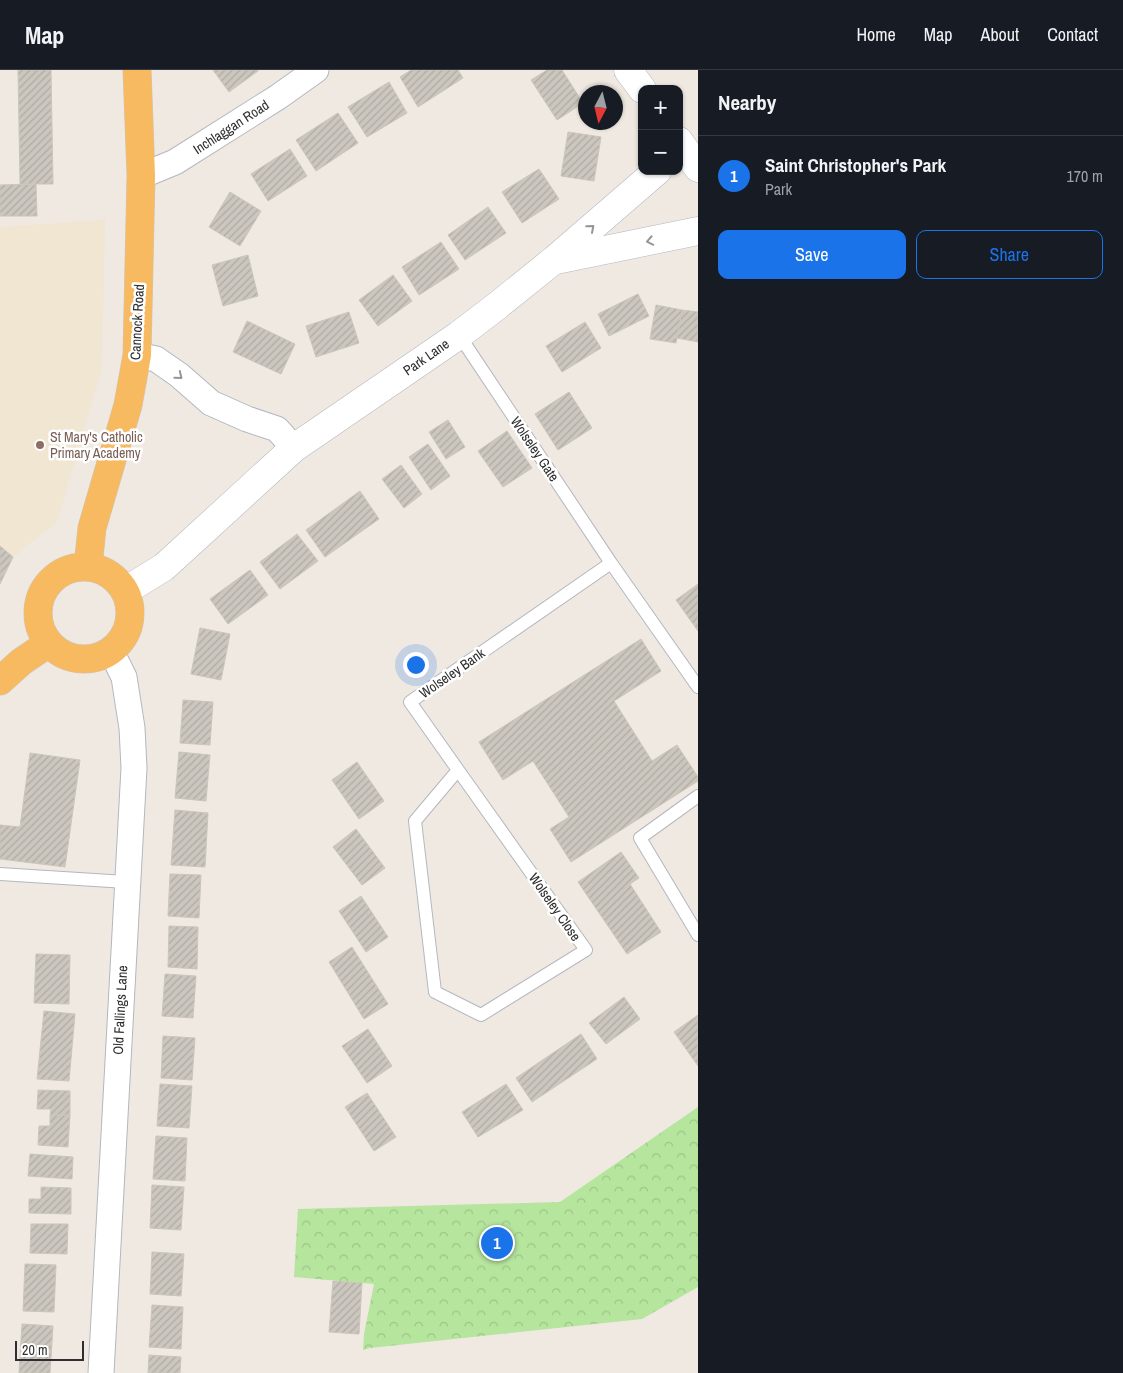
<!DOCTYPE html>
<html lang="en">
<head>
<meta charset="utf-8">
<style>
	:root { --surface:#171b24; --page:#20242c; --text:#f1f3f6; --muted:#9ea1a6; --line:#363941; --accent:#1a73e8 }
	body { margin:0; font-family:"Archivo Narrow",sans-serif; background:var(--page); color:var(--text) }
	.controls { position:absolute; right:15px; top:15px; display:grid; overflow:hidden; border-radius:10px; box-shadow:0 1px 4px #0004 }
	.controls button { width:45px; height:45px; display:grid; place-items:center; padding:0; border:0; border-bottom:1px solid var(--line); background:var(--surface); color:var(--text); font:25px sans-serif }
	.compass { position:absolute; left:578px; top:15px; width:45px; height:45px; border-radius:50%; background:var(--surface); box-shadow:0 1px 4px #0004; rotate:187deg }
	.scale { position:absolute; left:15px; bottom:12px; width:69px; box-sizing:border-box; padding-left:5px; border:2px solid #2e2e2e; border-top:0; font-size:14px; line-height:18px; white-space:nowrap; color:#2e2e2e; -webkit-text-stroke:4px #fff; paint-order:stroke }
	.you { position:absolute; left:415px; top:594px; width:18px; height:18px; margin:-12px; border:4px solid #fff; border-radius:50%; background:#1a73e8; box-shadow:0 0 0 8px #1a73e833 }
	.badge { display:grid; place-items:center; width:32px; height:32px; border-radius:50%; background:var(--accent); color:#fff; font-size:16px; font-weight:700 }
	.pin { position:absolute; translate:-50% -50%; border:2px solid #fff; box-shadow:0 1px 5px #0006 }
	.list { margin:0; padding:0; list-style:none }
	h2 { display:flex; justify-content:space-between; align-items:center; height:65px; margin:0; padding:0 20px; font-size:21px }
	h2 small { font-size:16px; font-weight:400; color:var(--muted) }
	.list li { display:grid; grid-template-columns:32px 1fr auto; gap:15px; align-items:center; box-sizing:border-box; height:80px; padding:0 20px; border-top:1px solid var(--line) }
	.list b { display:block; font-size:19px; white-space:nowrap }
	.list p { margin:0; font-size:16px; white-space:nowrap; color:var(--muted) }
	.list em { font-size:16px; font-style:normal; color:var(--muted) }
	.actions { display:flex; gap:10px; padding:15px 20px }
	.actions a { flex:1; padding:11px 0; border:1px solid var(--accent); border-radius:10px; text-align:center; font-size:18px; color:var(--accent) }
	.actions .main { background:var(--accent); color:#fff }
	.map { position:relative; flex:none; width:698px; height:1303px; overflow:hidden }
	header { display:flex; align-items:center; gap:30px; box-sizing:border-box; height:70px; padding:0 25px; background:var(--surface); border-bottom:1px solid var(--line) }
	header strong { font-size:24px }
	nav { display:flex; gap:28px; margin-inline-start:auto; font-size:18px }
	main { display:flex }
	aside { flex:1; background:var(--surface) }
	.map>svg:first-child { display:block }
</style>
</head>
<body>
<header>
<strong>Map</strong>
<nav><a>Home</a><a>Map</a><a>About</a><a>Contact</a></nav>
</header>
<main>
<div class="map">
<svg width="698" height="1303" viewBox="0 0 698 1303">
	<defs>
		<pattern id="forest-crowns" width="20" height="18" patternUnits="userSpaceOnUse" patternTransform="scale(1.25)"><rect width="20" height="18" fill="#b6e59e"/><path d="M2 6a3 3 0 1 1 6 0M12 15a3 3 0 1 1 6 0" fill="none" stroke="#9dc588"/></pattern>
		<pattern id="building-hatch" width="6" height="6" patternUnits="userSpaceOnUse" patternTransform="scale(1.25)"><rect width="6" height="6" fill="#cbc7bf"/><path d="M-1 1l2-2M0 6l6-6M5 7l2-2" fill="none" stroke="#afaba4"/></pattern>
	</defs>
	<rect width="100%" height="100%" fill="#efe9e1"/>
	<!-- education -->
	<path fill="#f0e6d1" d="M105,150L102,298L57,452L13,487L0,476V157Z"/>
	<!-- forest -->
	<path fill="url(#forest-crowns)" d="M698,1037V1217L642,1249L370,1278L363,1280L364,1264L374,1214L294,1207L298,1139L560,1132Z"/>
	<!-- building -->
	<path fill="url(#building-hatch)" stroke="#cbc5ba" d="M18,0H51L53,114H20Z
		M213,0H257L258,1L229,22Z
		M411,0H458L463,8L418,37L400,7Z
		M547,0H562L583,33L557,50L531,10Z
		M389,12L407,43L367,67L348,37Z
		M338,43L358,73L316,101L296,70Z
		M568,62L601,67L594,111L561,106Z
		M290,79L307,106L268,131L251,104Z
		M539,99L559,129L522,153L502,122Z
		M36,114L37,146H0V115Z
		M230,122L261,141L240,176L209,157Z
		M488,137L506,163L465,190L448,165Z
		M441,172L459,199L419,225L402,197Z
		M248,185L258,226L223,236L212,195Z
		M393,205L412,231L378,256L359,230Z
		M638,224L649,246L609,266L598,244Z
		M656,235L682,240L676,273L650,269Z
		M682,240L698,242V272L677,268Z
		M349,242L359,273L316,287L306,256Z
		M247,251L295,274L281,304L233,282Z
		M585,252L601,278L562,302L546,276Z
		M569,322L592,358L558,380L535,344Z
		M448,350L465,377L446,389L429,362Z
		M507,361L532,398L503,417L478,381Z
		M428,374L450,406L431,420L409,387Z
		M401,395L422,424L404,438L382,409Z
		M360,421L379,449L325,487L306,460Z
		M297,464L318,491L280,519L260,492Z
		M0,476L13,487L0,514Z
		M250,500L268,525L228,554L210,529Z
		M698,514V561L676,530Z
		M200,558L230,564L221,610L191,604Z
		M641,569L661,601L614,631L652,691L677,675L698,707V711L571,792L550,759L569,747L533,691L503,710L479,672Z
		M183,630L213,632L210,675L180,673Z
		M179,682L210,685L206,731L175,728Z
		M30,683L80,690L65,797L0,789V755L20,757Z
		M357,692L384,731L359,749L332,710Z
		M175,740L208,743L205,797L171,795Z
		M356,759L385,798L362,815L333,777Z
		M621,782L639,808L630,814L661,862L627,884L578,812Z
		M170,804L201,805L199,848L168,846Z
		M361,826L388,867L366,882L339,841Z
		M169,856L198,857L197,899L168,897Z
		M352,877L388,934L364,949L329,892Z
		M36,884L70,885L69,934L34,933Z
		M165,904L196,906L193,948L162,946Z
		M624,927L640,949L606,974L589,953Z
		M44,941L75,944L69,1011L37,1009Z
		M698,945V996L674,962Z
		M368,959L392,996L367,1013L342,976Z
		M581,964L597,989L532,1032L516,1008Z
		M163,966L195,968L192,1010L161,1008Z
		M160,1014L192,1016L189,1058L157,1056Z
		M506,1014L523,1040L478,1067L462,1042Z
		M38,1020L70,1021V1045H50L51,1039H37Z
		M367,1023L396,1067L374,1081L345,1037Z
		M50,1045H70L68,1077L38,1075L39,1056H50Z
		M156,1066L187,1068L185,1111L153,1109Z
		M30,1084L73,1087L72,1109L28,1106Z
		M152,1115L184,1117L181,1160L150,1158Z
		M41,1117L71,1118V1144L29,1143V1129H41Z
		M31,1154H68L67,1184L30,1183Z
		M152,1182L184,1184L181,1226L150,1224Z
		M25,1194L56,1195L54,1242L23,1241Z
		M333,1211L362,1213L359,1264L329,1262Z
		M152,1235L183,1237L181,1279L149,1277Z
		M22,1254L53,1256L50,1303H19Z
		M149,1285L181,1287L180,1303H148Z"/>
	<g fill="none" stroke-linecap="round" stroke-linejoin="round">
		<defs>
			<path id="service" d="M459,265L611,493L698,617
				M458,700L586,880L481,945L435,922L415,751L458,700L410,632L611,493
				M698,726L640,768L698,865
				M0,804L126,812"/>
			<path id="minor" d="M141,106L175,92L278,27L316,0
				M137,285L156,289L179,305L211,333L247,349L277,359L294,378
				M101,1303L134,698L132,658L124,607L111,581"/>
			<path id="tertiary" d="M628,0L642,19
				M679,71L698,98
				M556,190L698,161
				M125,521L164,497L294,378L459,265L497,236L554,190L657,101"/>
			<path id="trunk" d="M88,497L92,458L128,335L137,285L141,106L137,0
				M38 543a46 46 0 1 1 92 0a46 46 0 1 1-92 0Z
				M0,611L21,592L49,573"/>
		</defs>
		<!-- service casing -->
		<use href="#service" stroke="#b4b7c1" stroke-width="14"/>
		<!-- minor casing -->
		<use href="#minor" stroke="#b4b7c1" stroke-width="27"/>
		<!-- tertiary casing -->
		<use href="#tertiary" stroke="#b4b7c1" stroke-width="29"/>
		<!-- trunk casing -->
		<use href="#trunk" stroke="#c9c9c9" stroke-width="29"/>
		<!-- service -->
		<use href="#service" stroke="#fff" stroke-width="12"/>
		<!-- minor -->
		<use href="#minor" stroke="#fff" stroke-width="25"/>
		<!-- tertiary -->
		<use href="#tertiary" stroke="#fff" stroke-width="28"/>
		<!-- trunk -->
		<use href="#trunk" stroke="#f8ba60" stroke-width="28"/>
	</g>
	<!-- one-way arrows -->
	<defs><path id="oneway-chevron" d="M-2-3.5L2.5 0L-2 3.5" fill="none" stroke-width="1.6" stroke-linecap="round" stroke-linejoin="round" transform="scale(1.25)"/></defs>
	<g stroke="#969696">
		<use href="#oneway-chevron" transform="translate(591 158) rotate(-41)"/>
		<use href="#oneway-chevron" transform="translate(650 171) rotate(169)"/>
		<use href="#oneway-chevron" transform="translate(179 306) rotate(39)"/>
	</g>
	<!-- markers -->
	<circle fill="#8d6e63" stroke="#fff" stroke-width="2" cx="40" cy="375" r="5"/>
	<g text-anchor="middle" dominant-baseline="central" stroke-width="5" stroke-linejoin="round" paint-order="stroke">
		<!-- street labels -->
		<g font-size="14" fill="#2e2e2e" stroke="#fff">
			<text transform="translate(231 57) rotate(-33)">Inchlaggan Road</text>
			<text transform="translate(137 252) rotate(-87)">Cannock Road</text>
			<text transform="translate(426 287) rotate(-35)">Park Lane</text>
			<text transform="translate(535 379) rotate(56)">Wolseley Gate</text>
			<text transform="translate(452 603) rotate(-35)">Wolseley Bank</text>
			<text transform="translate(555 837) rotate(55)">Wolseley Close</text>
			<text transform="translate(120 940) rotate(-87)">Old Fallings Lane</text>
		</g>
		<!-- education labels -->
		<g font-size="14" fill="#785e54" stroke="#fff" text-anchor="start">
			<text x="50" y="367">St Mary's Catholic<tspan x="50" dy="16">Primary Academy</tspan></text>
		</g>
	</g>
</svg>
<div class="controls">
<button>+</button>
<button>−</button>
</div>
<svg class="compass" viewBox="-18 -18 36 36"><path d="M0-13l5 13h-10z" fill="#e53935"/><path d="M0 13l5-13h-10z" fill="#9ea1a6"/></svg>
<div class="scale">20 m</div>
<div class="you"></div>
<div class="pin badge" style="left:497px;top:1173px">1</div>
</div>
<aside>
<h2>Nearby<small></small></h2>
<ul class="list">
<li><span class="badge">1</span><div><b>Saint Christopher's Park</b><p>Park</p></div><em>170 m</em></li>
</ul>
<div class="actions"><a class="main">Save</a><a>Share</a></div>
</aside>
</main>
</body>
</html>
